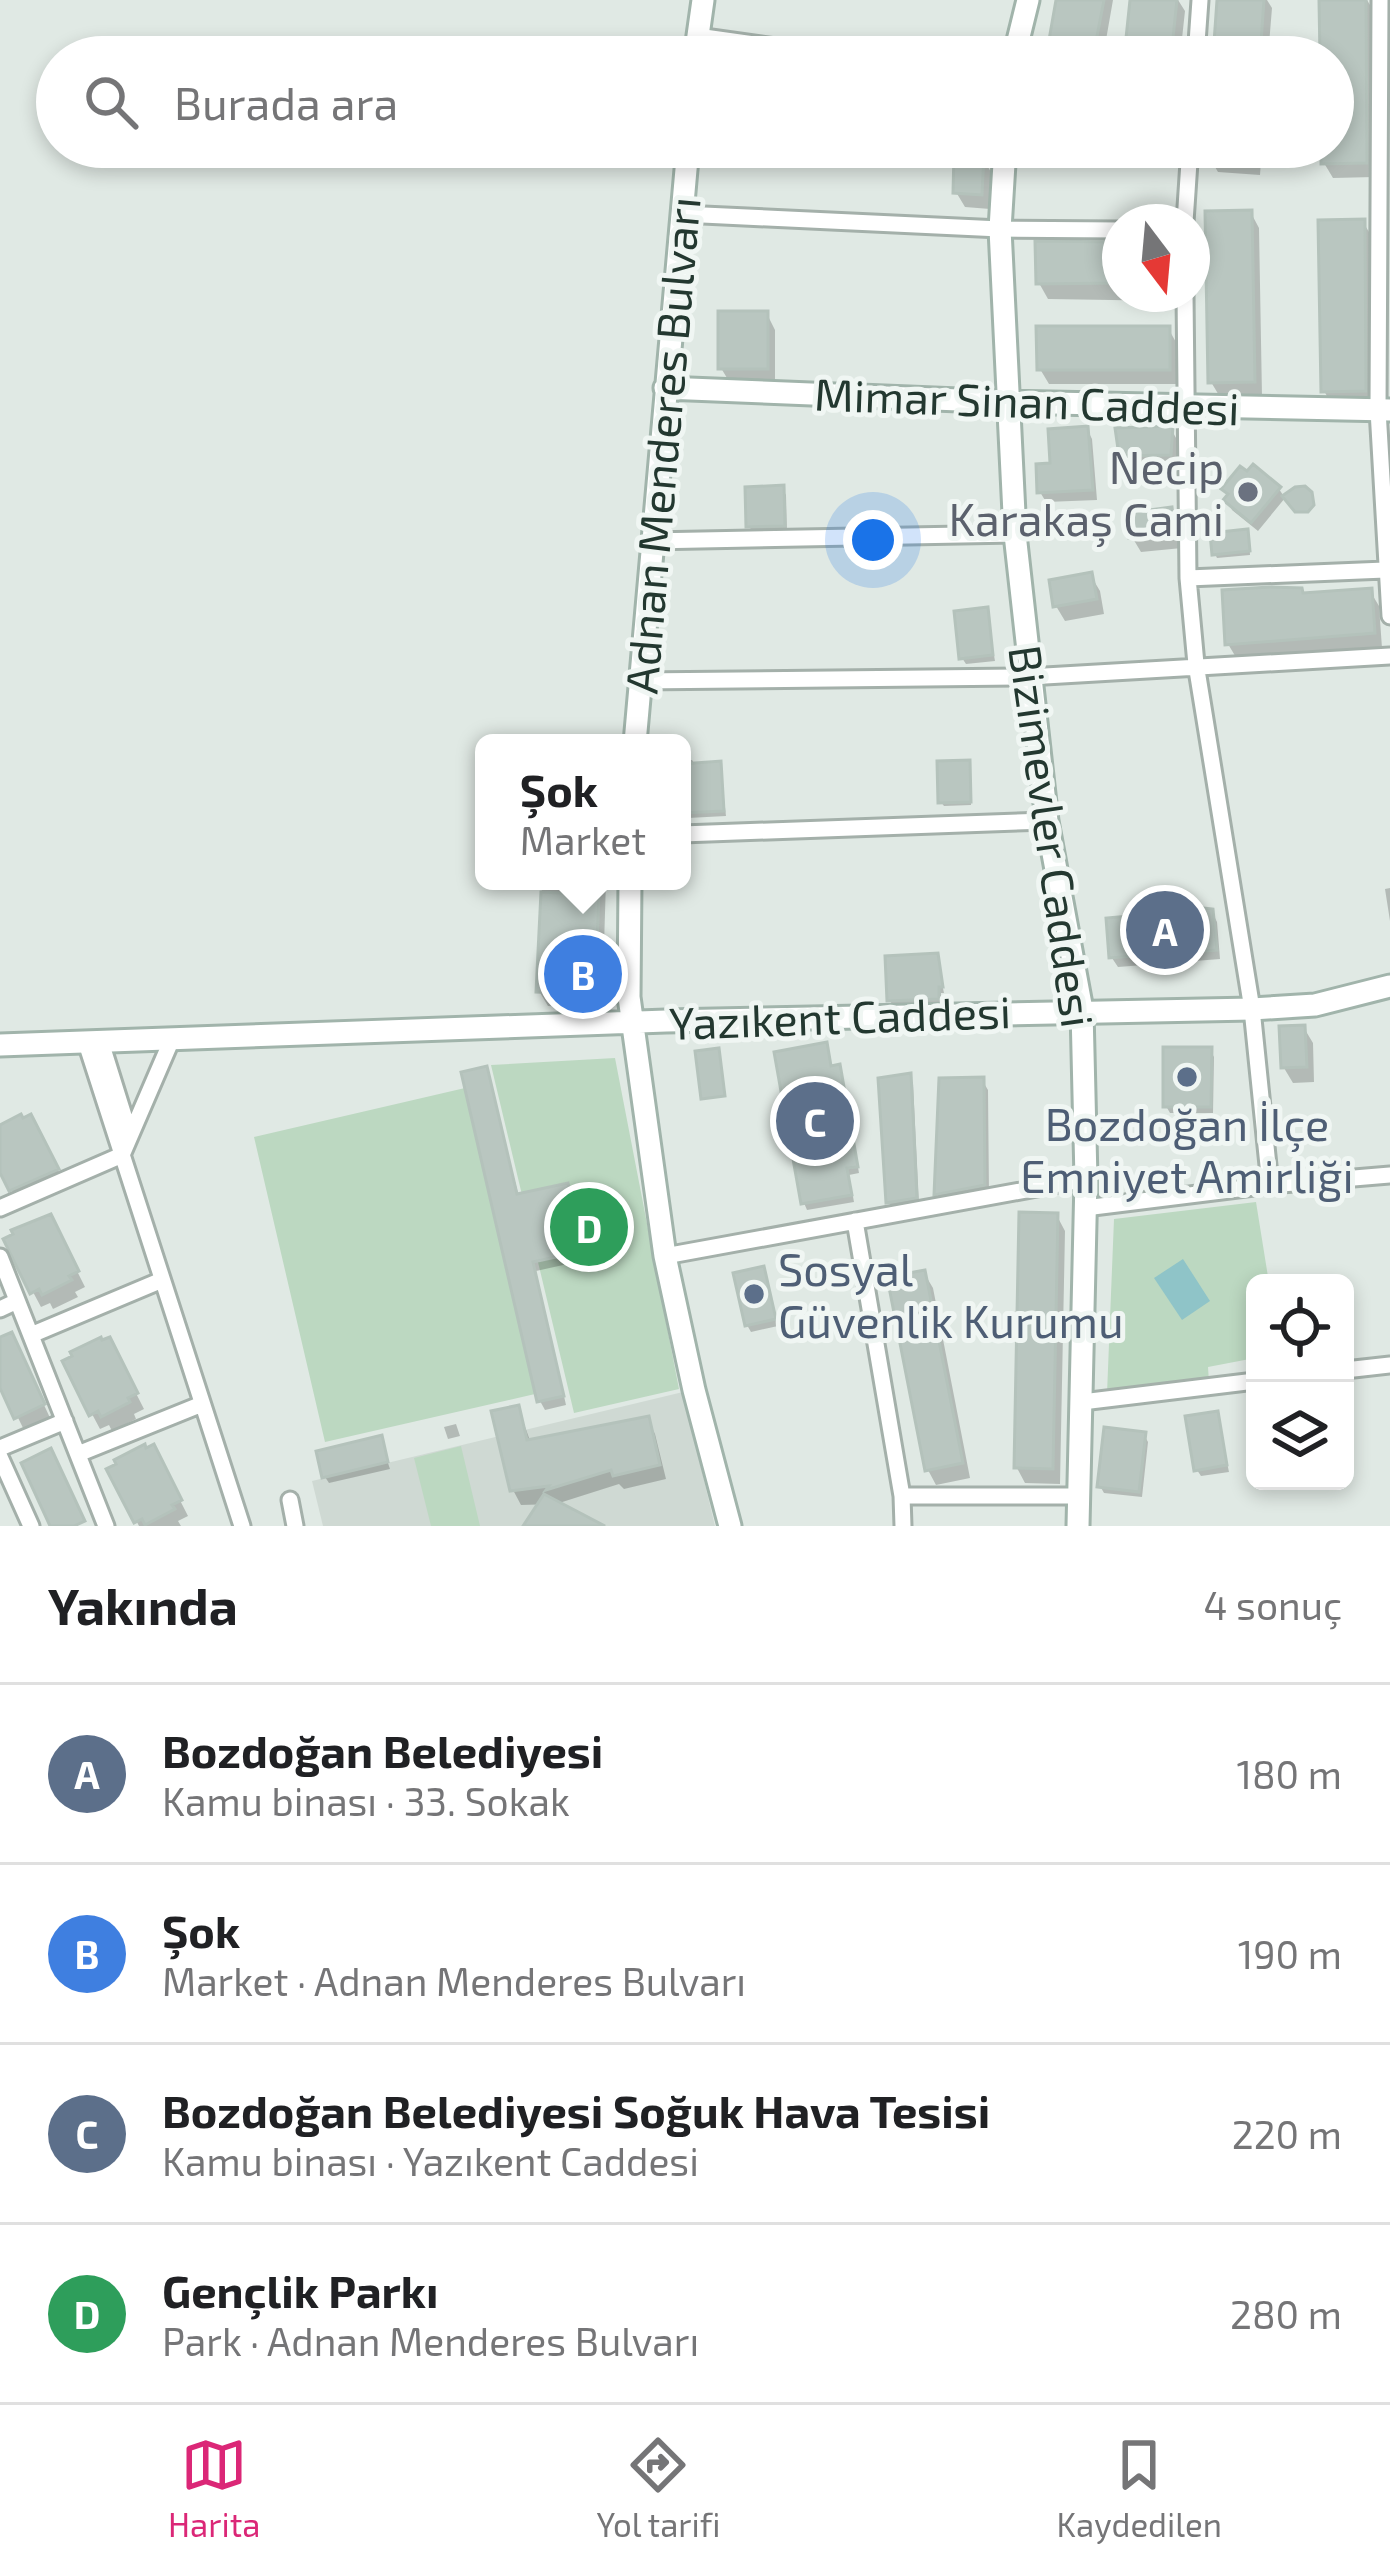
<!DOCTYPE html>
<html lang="tr">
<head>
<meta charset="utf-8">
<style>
	:root { --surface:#fff; --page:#f2f2f2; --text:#202124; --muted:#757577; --line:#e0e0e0; --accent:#db2777 }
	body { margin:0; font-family:"Exo 2",sans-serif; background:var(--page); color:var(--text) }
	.controls { position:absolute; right:36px; bottom:36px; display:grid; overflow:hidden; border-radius:18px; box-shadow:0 6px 18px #0003 }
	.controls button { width:108px; height:108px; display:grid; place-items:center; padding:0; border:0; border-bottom:3px solid var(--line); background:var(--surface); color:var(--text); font:60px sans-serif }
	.compass { position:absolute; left:1102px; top:204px; width:108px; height:108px; border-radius:50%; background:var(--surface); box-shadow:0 6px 18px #0003; rotate:164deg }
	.you { position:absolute; left:873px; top:540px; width:42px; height:42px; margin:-30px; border:9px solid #fff; border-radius:50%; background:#1a73e8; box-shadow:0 0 0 18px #1a73e833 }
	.badge { display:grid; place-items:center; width:78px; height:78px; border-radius:50%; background:var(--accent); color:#fff; font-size:39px; font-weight:700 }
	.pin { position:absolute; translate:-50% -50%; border:6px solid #fff; box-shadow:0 3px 12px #0006 }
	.popup { position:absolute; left:475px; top:734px; width:216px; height:156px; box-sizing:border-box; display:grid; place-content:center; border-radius:18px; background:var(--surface); filter:drop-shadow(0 3px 9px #0005); font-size:39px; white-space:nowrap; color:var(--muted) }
	.popup b { font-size:45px; color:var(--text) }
	.popup::after { content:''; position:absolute; left:50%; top:100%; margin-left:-24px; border:24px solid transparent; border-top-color:var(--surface) }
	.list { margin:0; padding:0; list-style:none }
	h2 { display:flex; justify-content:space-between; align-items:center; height:156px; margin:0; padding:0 48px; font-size:51px }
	h2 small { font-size:39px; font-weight:400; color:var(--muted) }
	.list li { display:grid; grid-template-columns:78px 1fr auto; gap:36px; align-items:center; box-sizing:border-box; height:180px; padding:0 48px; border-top:3px solid var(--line) }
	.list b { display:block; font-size:45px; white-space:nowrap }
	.list p { margin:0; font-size:39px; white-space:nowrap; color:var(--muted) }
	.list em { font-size:39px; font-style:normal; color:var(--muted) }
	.icon { flex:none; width:66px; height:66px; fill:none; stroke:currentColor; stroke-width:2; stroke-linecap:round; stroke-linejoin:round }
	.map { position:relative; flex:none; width:1390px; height:1526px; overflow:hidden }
	.search { position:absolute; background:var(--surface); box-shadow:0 6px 18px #0003; left:36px; right:36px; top:36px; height:132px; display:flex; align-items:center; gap:30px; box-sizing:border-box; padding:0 42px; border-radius:66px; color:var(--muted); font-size:45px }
	.sheet { height:876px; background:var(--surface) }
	nav { display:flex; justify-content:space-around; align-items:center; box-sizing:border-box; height:168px; border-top:3px solid var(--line); background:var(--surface); font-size:33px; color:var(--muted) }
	nav a { display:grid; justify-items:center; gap:6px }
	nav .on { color:var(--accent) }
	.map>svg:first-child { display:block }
</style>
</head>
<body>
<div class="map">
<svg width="1390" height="1526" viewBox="0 0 1390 1526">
	<rect width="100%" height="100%" fill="#e0e9e4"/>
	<!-- built -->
	<path fill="#cfd9d3" d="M683,1392L715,1526H323L312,1481Z"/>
	<!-- green -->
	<path fill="#bcd8c1" d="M615,1058L679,1389L574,1413L491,1065Z
		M465,1088L535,1394L325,1442L254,1137Z
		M1256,1202L1269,1283H1255V1358L1208,1367L1209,1382L1107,1394L1114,1219Z
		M461,1446L480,1526H431L414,1458Z"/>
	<!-- water -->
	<path fill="#8fc4c8" d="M1183,1259L1210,1301L1182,1320L1154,1278Z"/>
	<!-- shadow -->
	<path fill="#0003" d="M1059,0H1113L1103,57H1048Z
		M1133,0H1178L1185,11L1180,57H1127Z
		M1220,0H1267L1272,8L1268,57H1216Z
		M1322,0H1367L1373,10L1374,177L1333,178L1324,163V147H1333V57H1323Z
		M1125,147H1171V156L1128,152Z
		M1210,147H1262L1260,175L1218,172L1209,157Z
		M982,157L991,172L990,209L965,207L956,192Z
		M1251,213L1259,228L1262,396L1220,397L1211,382Z
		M1363,222L1372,237L1373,405L1333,406L1324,391Z
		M1120,245V294H1174V301L1048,299L1039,283Z
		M767,314L775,330V383H730L721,368Z
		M1168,328L1177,344V384H1049L1040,369Z
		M1087,429L1092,439L1097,500L1046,502L1040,492Z
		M1171,429L1180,445L1179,469L1131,470L1122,455Z
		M782,488L786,495L787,532L753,533L749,526Z
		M1225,489H1279L1285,498L1258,531L1232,510Z
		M1171,511L1180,526L1182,548L1141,552L1132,537Z
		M1249,536L1250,555L1217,558L1215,554Z
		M1091,576L1100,591L1104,614L1065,621L1056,606Z
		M1370,591L1379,606L1382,648L1237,659L1228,644Z
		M986,610L995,661L966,664L962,658Z
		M682,760H692L696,766L720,764L726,816L688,818L689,827L682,828Z
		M970,767L971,805L944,806L941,802Z
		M542,881H606L602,1009L548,1006L539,991Z
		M1390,888V921L1385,889Z
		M1188,910L1212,912L1217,922L1220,959L1118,967L1112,958Z
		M936,956L944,993H941V1005L894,1007L890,1001Z
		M1304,1028L1313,1043L1314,1082L1293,1083L1284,1068Z
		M825,1046L832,1068L838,1067L842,1074L859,1173L849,1175L854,1202L807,1210L804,1203Z
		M1210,1050L1214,1057L1213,1113H1170L1166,1106Z
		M486,1069L519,1197L567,1186L586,1260L536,1271L566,1405L545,1410L540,1401Z
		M909,1076L913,1083L919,1204L893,1209L889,1202Z
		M982,1080L988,1090L989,1195L943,1203L937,1194Z
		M0,1129L38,1133L65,1185L20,1205L0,1167Z
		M1057,1216L1065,1231L1060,1484L1025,1483L1017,1468Z
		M58,1233L85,1287L75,1292L78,1297L53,1309L50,1303L41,1307L33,1292Z
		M763,1269L778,1326L751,1332L747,1325Z
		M924,1273L933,1288L970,1478L936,1485L928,1470Z
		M0,1340L19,1351L51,1420L25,1432L0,1381Z
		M117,1356L144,1409L134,1414L136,1419L112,1431L109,1425L100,1429L92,1414Z
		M518,1408L531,1443L647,1419L655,1434L666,1479L624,1489L619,1484L556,1504L521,1505L513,1490Z
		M1217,1414L1229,1472L1201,1476L1197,1470Z
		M456,1424L460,1436L448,1439L444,1427Z
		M1144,1435L1148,1442L1142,1497L1104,1493L1100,1486Z
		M380,1439L390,1469L329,1483L325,1477Z
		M161,1463L188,1516L178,1521L181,1526H139L110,1470Z"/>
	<!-- building -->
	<path fill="#b9c6c0" stroke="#b4c2bb" stroke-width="3" d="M1056,0H1104L1093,57H1046Z
		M1130,0H1177L1171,57H1124Z
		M1217,0H1264L1260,57H1213Z
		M1319,0H1366L1367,163L1321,164V147H1333V57H1320Z
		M954,153L984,154L982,195L953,193Z
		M1252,210L1255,382L1208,383L1205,211Z
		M1365,219L1366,391L1321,392L1318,220Z
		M1035,241L1120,242V283L1036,284Z
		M718,311H768V369H718Z
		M1036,326H1170V370H1037Z
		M1088,426L1093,490L1037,493L1036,464L1050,463L1048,429Z
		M1173,426L1171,455L1119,456L1115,428Z
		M1253,464L1281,487L1251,523L1223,500L1228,494L1221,489L1240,466L1247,471Z
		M784,485L785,526L746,527L745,487Z
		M1305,486L1312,492L1314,505L1308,512H1295L1282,496L1295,487Z
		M1172,507L1175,533L1129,538L1127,513Z
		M1248,529L1250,551L1212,555L1210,533Z
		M1092,572L1097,599L1053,607L1049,580Z
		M1270,587L1302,588L1303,593L1372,588L1375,633L1225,645L1222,590Z
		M988,607L993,655L959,659L954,611Z
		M970,760L971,802L938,803L937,761Z
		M721,761L724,811L682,813V764Z
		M541,892L599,895L595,994L536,992Z
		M1185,898L1186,906L1213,909L1217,950L1109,958L1106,918L1152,914V909L1162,908L1161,900Z
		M938,953L943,987H939V999L887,1001L885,956Z
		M1305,1025L1307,1067L1281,1068L1279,1026Z
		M827,1042L831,1066L840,1064L858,1167L847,1168L852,1195L801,1204L774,1052Z
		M1163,1047H1212L1211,1107H1163Z
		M719,1048L725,1096L701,1099L695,1051Z
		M487,1066L517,1194L568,1183L583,1251L533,1262L564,1396L537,1402L461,1072Z
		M911,1073L917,1198L886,1203L878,1078Z
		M984,1077L985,1185L934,1195L939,1078Z
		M21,1114L23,1118L31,1114L59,1169L9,1191L0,1173V1125Z
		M1019,1212L1058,1213L1053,1469L1014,1468Z
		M51,1214L79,1271L69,1276L72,1280L42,1295L39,1289L30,1294L3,1239L13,1234L11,1230Z
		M764,1266L776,1319L745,1326L733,1273Z
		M925,1270L963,1463L925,1471L887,1277Z
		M12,1332L45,1404L14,1419L0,1388V1337Z
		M101,1337L102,1340L110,1337L138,1393L128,1398L130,1402L101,1417L98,1411L89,1416L62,1361L72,1356L70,1352Z
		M519,1405L527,1440L649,1416L660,1465L613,1476L611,1470L546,1490L549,1486L510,1491L491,1411Z
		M1218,1411L1227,1465L1194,1471L1185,1416Z
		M1104,1427L1146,1432L1139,1492L1097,1487Z
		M382,1435L388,1462L322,1478L316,1451Z
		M145,1444L146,1448L154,1444L182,1500L172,1505L175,1509L145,1525L142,1519L134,1523L106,1469L116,1464L114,1460Z
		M51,1448L85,1521L74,1526H50L21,1463Z
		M544,1494L605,1526H523Z"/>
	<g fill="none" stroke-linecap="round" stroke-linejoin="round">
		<defs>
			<path id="street" d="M1380,0L1378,410L1390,616
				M697,36L849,57
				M1196,57L1200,0
				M682,214L1000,229L1120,230
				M1185,222L1190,147
				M1185,294L1188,578L1196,664L1252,1009L1270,1185
				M650,541L1015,534
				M1188,578L1385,570
				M638,681L1028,677L1390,656
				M682,834L1047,821
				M101,1042L130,1135
				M86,1043L242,1526
				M0,1208L122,1155L172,1039
				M1085,1208L1270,1185L1390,1175
				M855,1221L902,1496L903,1526
				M665,1256L1086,1179
				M0,1257L106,1526
				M0,1309L17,1301
				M31,1335L162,1280
				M1345,1370L1390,1365
				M1082,1402L1255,1381
				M0,1448L65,1421
				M78,1454L202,1404
				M0,1457L31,1526
				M902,1496H1077
				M290,1500L295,1526"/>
			<path id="secondary" d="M695,57L703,0
				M1014,57L1028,0
				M1005,147L1000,229L1015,534L1047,821L1082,1010L1086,1179L1078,1526
				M665,388L1008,402L1390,410
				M635,743L688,147
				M630,881L629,997L665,1256L694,1390L730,1526
				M0,1045L666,1021L1252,1009L1315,1005L1390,986"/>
		</defs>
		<!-- street casing -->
		<use href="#street" stroke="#a4b0aa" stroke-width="21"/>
		<!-- secondary casing -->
		<use href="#secondary" stroke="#a1b4ab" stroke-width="27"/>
		<!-- street -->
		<use href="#street" stroke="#fff" stroke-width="15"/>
		<!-- secondary -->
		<use href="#secondary" stroke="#fff" stroke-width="21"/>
	</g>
	<!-- markers -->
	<circle fill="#6b7280" stroke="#f0f6f3" stroke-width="4.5" cx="1248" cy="492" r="12"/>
	<g fill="#5c6f8a" stroke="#f0f6f3" stroke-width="4.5">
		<circle cx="1187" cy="1077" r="12"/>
		<circle cx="754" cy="1294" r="12"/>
	</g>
	<g text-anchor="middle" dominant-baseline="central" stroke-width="10" stroke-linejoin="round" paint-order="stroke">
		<!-- street labels -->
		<g font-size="45" fill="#233830" stroke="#f0f6f3">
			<text transform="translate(1027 400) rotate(2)">Mimar Sinan Caddesi</text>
			<text transform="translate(661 445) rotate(-85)">Adnan Menderes Bulvarı</text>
			<text transform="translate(1053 836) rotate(82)">Bizimevler Caddesi</text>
			<text transform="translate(840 1016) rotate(-2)">Yazıkent Caddesi</text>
		</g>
		<!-- worship labels -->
		<g font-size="45" fill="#5b616d" stroke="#f0f6f3" text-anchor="end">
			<text x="1224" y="466">Necip<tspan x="1224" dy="52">Karakaş Cami</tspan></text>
		</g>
		<!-- service labels -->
		<g font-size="45" fill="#4e5e75" stroke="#f0f6f3">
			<text x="1187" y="1123">Bozdoğan İlçe<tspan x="1187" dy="52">Emniyet Amirliği</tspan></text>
			<text x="778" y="1268" text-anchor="start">Sosyal<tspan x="778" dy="52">Güvenlik Kurumu</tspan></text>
		</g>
	</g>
</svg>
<div class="controls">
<button><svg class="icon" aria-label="locate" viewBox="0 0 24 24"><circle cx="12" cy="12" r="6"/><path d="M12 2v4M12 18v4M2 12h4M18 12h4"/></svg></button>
<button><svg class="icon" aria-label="layers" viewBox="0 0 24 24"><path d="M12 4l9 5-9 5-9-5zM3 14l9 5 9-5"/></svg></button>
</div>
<svg class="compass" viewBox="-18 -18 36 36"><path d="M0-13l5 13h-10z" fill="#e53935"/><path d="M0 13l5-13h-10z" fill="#757577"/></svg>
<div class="you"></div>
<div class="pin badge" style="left:1165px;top:930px;background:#5c6f8a">A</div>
<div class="pin badge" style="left:583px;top:974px;background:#3f7fe0">B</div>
<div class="popup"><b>Şok</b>Market</div>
<div class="pin badge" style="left:815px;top:1121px;background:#5c6f8a">C</div>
<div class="pin badge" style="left:589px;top:1227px;background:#2e9e5b">D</div>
<div class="search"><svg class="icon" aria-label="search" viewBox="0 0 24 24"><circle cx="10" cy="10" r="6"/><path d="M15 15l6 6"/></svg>Burada ara</div>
</div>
<section class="sheet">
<h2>Yakında<small>4 sonuç</small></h2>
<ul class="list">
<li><span class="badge" style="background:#5c6f8a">A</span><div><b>Bozdoğan Belediyesi</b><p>Kamu binası · 33. Sokak</p></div><em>180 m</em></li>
<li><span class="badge" style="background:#3f7fe0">B</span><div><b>Şok</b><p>Market · Adnan Menderes Bulvarı</p></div><em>190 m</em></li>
<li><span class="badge" style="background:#5c6f8a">C</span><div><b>Bozdoğan Belediyesi Soğuk Hava Tesisi</b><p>Kamu binası · Yazıkent Caddesi</p></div><em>220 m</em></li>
<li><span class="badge" style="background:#2e9e5b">D</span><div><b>Gençlik Parkı</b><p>Park · Adnan Menderes Bulvarı</p></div><em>280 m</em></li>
</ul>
</section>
<nav>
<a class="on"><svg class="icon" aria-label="map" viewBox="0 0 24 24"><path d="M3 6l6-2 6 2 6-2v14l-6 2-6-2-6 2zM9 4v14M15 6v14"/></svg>Harita</a>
<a><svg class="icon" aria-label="directions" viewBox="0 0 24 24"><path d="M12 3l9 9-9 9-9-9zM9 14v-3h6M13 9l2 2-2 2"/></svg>Yol tarifi</a>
<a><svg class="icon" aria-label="saved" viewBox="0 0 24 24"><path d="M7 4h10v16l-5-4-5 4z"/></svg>Kaydedilen</a>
</nav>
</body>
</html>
